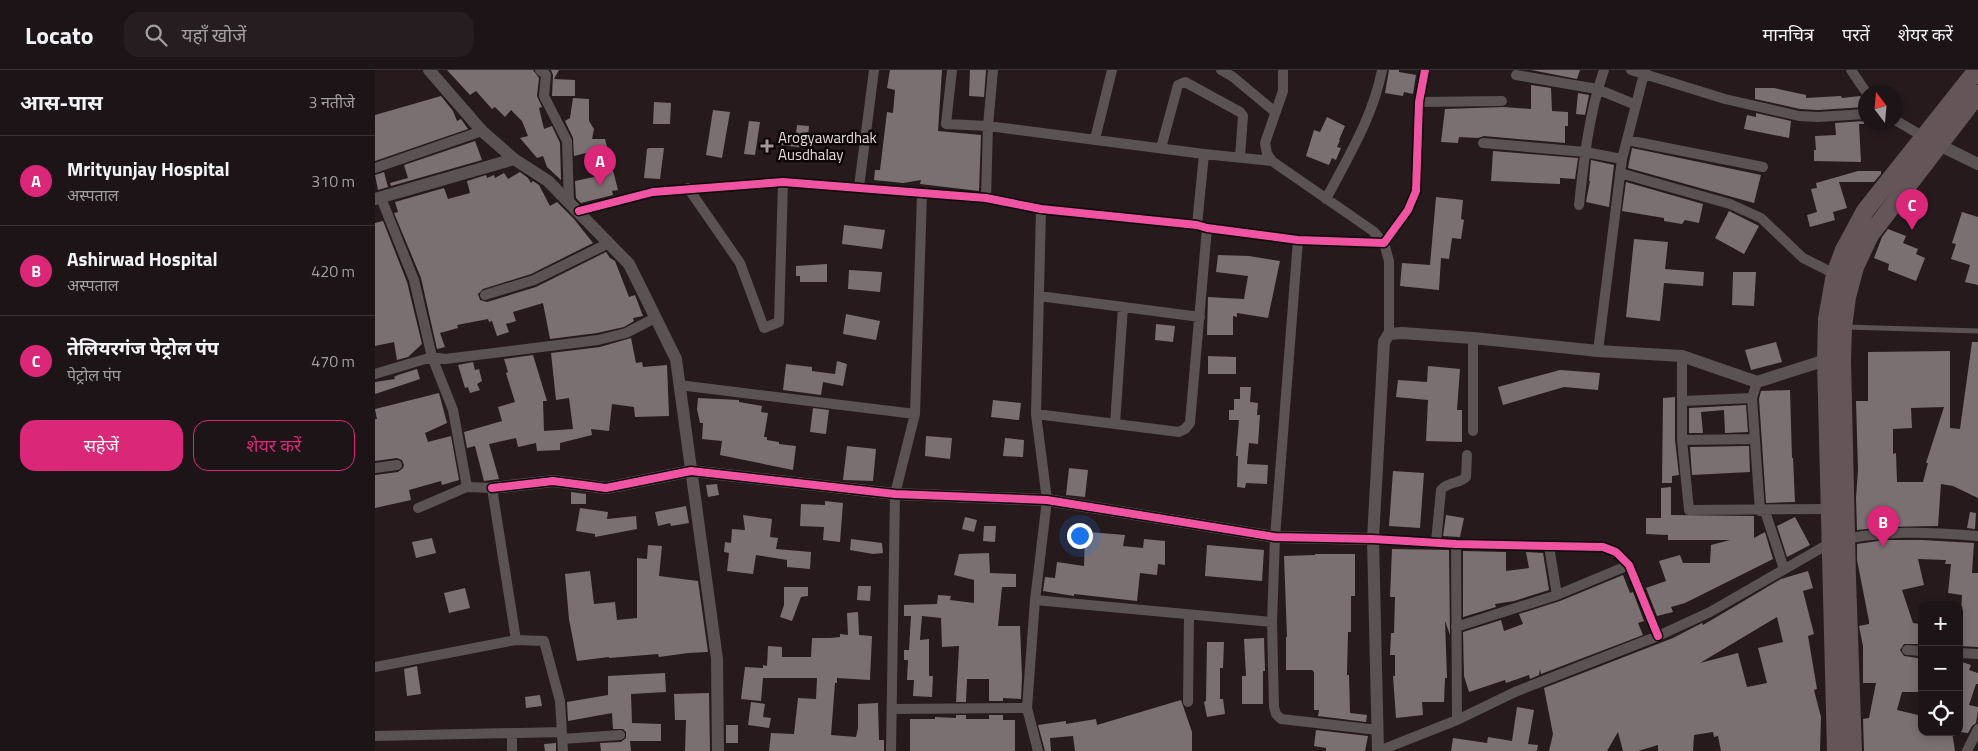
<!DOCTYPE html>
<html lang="hi">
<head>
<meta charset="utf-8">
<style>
	:root { --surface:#1c1416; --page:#251d1f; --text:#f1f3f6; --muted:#a09ea1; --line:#3a3335; --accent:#db2777 }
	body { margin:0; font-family:"Titillium Web","Noto Sans Devanagari",sans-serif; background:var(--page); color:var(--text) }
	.controls { position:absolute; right:15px; bottom:15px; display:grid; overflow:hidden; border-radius:10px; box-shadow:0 2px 8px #0003 }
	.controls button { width:45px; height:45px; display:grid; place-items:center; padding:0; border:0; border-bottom:1px solid var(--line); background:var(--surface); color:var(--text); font:25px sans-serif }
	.compass { position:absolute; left:1483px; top:15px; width:45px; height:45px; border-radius:50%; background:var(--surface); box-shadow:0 2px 8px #0003; rotate:344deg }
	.you { position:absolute; left:704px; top:465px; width:18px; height:18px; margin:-12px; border:4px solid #fff; border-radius:50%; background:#1a73e8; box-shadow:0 0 0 8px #1a73e833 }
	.badge { display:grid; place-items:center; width:32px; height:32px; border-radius:50%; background:var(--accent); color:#fff; font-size:16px; font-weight:700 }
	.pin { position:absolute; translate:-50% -41px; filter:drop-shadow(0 1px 2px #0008) }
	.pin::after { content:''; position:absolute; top:26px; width:18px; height:15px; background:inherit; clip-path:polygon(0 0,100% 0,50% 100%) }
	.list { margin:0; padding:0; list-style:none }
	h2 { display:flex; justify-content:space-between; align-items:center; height:65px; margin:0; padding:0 20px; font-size:21px }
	h2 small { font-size:16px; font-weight:400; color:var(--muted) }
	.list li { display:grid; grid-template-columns:32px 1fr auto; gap:15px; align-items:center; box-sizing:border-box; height:90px; padding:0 20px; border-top:1px solid var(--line) }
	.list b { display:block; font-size:19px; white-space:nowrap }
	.list p { margin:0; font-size:16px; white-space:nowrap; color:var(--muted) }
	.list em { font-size:16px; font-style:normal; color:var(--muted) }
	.actions { display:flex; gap:10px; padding:15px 20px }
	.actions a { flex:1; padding:11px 0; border:1px solid var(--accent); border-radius:15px; text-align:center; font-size:18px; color:var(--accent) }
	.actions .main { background:var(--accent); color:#fff }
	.icon { flex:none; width:28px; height:28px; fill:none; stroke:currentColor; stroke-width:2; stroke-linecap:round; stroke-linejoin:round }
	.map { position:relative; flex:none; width:1603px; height:681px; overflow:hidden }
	header { display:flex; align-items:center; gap:30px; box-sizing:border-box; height:70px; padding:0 25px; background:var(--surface); border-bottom:1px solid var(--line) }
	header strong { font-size:24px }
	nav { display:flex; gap:28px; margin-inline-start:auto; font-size:18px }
	.search { width:350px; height:45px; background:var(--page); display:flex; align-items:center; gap:12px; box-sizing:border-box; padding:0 18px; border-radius:15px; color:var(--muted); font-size:19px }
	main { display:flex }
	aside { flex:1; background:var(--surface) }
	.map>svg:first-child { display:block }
</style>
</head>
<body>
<header>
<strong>Locato</strong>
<div class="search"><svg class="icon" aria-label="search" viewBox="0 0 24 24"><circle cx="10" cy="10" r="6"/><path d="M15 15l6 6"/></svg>यहाँ खोजें</div>
<nav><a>मानचित्र</a><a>परतें</a><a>शेयर करें</a></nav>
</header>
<main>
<aside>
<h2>आस-पास<small>3 नतीजे</small></h2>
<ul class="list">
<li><span class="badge">A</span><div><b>Mrityunjay Hospital</b><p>अस्पताल</p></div><em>310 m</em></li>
<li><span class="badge">B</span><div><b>Ashirwad Hospital</b><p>अस्पताल</p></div><em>420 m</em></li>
<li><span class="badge">C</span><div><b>तेलियरगंज पेट्रोल पंप</b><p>पेट्रोल पंप</p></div><em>470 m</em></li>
</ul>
<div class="actions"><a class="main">सहेजें</a><a>शेयर करें</a></div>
</aside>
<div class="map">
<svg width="1603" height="681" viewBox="0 0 1603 681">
	<rect width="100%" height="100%" fill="#261a1d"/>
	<!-- building -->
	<path fill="#7a7072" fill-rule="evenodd" d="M72,0H158L164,8L162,26L167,37L164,38L169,59L177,56L185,73L186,110L172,97L168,86L162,88L145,68L153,66L147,51L136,40L130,47L120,37L117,39L101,21L95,25Z
		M176,0H184L179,9L200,10V26H177L178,5Z
		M515,0H567L563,61L606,65L604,121L545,114L546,110L528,113L499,110L500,100H505L512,42L518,43L520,20L512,18Z
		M595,0H611L609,27L594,26Z
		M1014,0H1024V2L1041,5L1038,24L1029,22L1028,26L1010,23Z
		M1156,0H1205L1202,9Z
		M1156,15L1176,18L1177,41L1193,42V56H1190V73L1109,66L1103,68L1084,67L1083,73L1066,72L1070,39L1129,37L1156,39Z
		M1380,18H1399L1431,25V28L1466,26L1467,28L1485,26L1490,29V37L1443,40L1425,39L1380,29Z
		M1203,23L1214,25L1210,45L1201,44Z
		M66,26L78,41L82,51L86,49L93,59L0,91V45Z
		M198,28L214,29V51L219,59L217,69H230L243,120L237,121L238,125L206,133L201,128L200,111L229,105L223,80L199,86L198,68L190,51L195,48Z
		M279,32L296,33L295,54H278Z
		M338,40L355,42L347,88L331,85Z
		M1381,43L1416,51L1414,68L1369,59L1372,45L1381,47Z
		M952,47L970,56L964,70H965L962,77L966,78L961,90L957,88L954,95L931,86L939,60L945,62Z
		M374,51L385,52L380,85L369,84Z
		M1489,51V54H1484L1486,92L1439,91V80H1441L1440,66L1461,65L1460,53Z
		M422,55L434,56L432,78L405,75L406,62L421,64Z
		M100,71L107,90L16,116L15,113L33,108L29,95Z
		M274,78H289L285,109L269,108L272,79Z
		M1257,78L1386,105L1379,133L1253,98Z
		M1118,81L1203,88L1200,109L1185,108V114L1116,111Z
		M1216,90L1239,95L1234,137L1211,132L1215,111H1214Z
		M1483,101H1506V104L1499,112H1464L1472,138L1458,142L1460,150L1435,157L1432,145L1442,142L1436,119L1442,118L1441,113Z
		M9,102L13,117L3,120L0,105Z
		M145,102L153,108L156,113L158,111L164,115L175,136L182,132L199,149L218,173L156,204L108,219L103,224L105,230L112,232L161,217L231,182L235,188L240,191L254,227L260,225L268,246L258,248L259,251L249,257L222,263L175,269L168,233L138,242L141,251L131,254L134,262L122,266L117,251L114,252L113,249L82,255L83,258L65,263L70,277L62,279L46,208L19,143L23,142L20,132L69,118L73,129L95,123L92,111L111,105L112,108L119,105L120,108L129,103L133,109Z
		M1251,112L1328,134L1324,153L1310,150L1307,154L1289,151V148L1247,141Z
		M1061,127L1088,130L1086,149L1089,150L1086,169L1077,168L1074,189L1066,188L1064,220L1025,216L1027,193L1055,195Z
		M1354,141L1384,156L1369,184L1340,168Z
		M1587,142L1603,147V215L1590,212L1595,195L1576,189L1581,174L1577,173Z
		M8,151L32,212L47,274L33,287L22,290L19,272L0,276V153Z
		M469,155L510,160L507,179L467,174Z
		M1513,159L1531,166L1528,173L1543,179L1541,184L1550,188L1541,211L1513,200L1514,194L1499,188L1507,167Z
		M1259,169L1293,172L1290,199L1329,202L1328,216L1289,213L1285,251L1251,247Z
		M843,185L874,186L905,191L893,248L862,243V247L858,246V265H832L833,227L869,229L873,206L841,202Z
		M452,194V212H425V206H421V196Z
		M474,200L507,202L505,222L473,219Z
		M1358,202H1381L1379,236L1357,235Z
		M471,244L505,251L501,270L468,264Z
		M781,254L800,256L798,272L780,270Z
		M256,268L261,293L267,292L268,297L292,295L294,346L260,347L259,337L237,334L234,361L216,359L217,365L185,373V380L162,381L161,373L143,377L141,368L114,374L124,409L109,411L100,376L92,378L89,362L127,351L123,337L140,332L131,303L133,302L129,289L158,285L172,331H168L169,361L198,359L194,328L181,330L176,283L225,277Z
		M1401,272L1407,292L1376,300L1370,280Z
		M1597,272H1603V428L1578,416L1566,414L1563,456L1510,457L1482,460L1481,428L1483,400L1481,331H1493V282L1575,281V358L1585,359ZM1569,337L1551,393H1553L1548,412H1522L1521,383L1518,384V359L1537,358L1536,338Z
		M833,286L861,287V304H833Z
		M462,291L472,294L468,316L448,312L446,325L408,320L411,294L437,297V301L460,304Z
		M98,292L100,300L104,299L107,311L102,314L105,320L95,323L93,317L90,318L83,295Z
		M1053,296L1085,299L1082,340H1087V372L1051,371L1053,330L1021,327L1023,310L1052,312Z
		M42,299L45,309L0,324V312L20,309L19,307L23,305Z
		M1185,300L1225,303L1223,320L1189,317L1128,335L1123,317Z
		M865,317H876L875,332L883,333L882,345H885L883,374L874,373L872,394L893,395L892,414L871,413L870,418L862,417L863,386H861L864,350H854V340H859V329H865Z
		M1415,320L1417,388H1418L1420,432L1391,433L1384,329L1386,321Z
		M64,323L72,353L50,363L53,372L76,366L84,410L67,415L66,411L34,420L36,430L0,438V405L23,402L28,398L29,395L27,390L22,388L0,391V349H2L0,339Z
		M1300,327V370L1304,405L1297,406V413H1287L1288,328Z
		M323,328L364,330V332L387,336L386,342L393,343L389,367H392V370L404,372V374L421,376L418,400L345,385L347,371L327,369L328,353H325L322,339Z
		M618,330L646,333L644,350L616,347Z
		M1371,335L1373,362L1350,363L1349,340L1326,342L1328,363H1314V338Z
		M438,338L454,340L451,364L435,362Z
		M551,366L577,368L575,389L550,386Z
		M630,368L649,370L648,387L628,386Z
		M472,376L501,379L498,411L468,410Z
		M1374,376L1375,402L1317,405L1315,377Z
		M694,398L713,400L710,427L691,425Z
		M1018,401L1049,403L1045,458L1014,456Z
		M342,414L344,425L333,427L331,415Z
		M1296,417V445L1379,446V468L1390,462L1398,489L1310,533L1296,537L1298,542L1282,546L1271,518L1291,511L1284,491L1305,485L1308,493H1335L1336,475L1355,470H1293V465L1271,464V448H1286V418Z
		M196,422L211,424V434H196Z
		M450,431L468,433L465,472L448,470L449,457L425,456L426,434L450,435Z
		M311,436L314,453L296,456L295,453L283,456L280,442Z
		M205,438L233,442L232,449L261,446L262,459L220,467V464L201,461Z
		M1595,442L1601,443L1600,459L1592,458Z
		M368,445L397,449L395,467L403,468L401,479L436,482L435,499L412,497V490L381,485L378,504L352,501L354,483L349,482L350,472L356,473L357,459L370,460Z
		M1071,445L1089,448L1085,467L1068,466Z
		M590,447L602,450L599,462L587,459Z
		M1420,447L1435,475L1412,487L1402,456Z
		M609,456H621L620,472L608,471Z
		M714,462L750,465L748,476L768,478L769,469L790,471V495L783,494L782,505L765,503L762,531L699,524V526L668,521L670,507L680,508L682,492L709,496L710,465H713Z
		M57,468L61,483L41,488L37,472Z
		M476,469L507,473L508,483L498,484L475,480Z
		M1510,470H1547L1599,473L1597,503H1603V577L1584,576L1587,525L1573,523L1576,494H1570L1571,490L1543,489L1549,515L1527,520L1538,553L1545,554L1543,574H1529L1525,580L1529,586L1543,588L1545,601H1547V622H1527L1522,640L1547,646V662H1577L1580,681H1489L1488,649L1494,648L1501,613H1488V576L1484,556L1494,554V551L1482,490V474Z
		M273,475L287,476L284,506L323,511L333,582L313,583L284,587L283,584L234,588V587L202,591L194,549L190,504L215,501L219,534L240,532L242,550L262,548V488L272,489Z
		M832,475L889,480L887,511L830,506Z
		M1017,479L1074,480L1075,565L1070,551L1072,608H1070L1069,632H1047L1048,645L1021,648L1018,606H1020V585H1015L1016,563H1019L1020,527H1015Z
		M1088,481L1131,482V501L1154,498L1151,482L1168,483L1174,520L1139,531L1120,534L1121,537L1088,547Z
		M614,483L615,503L641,504V517H627L623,556H645L647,607L646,629L628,628V631H614V609H592L591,632H581L584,576L567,577L566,548L547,546L545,570L554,569V606H558L557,627L538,626L539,610H532L533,590H529V580H534L536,546H529V535L562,534L563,525L576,526L575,530L599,533V510L579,505L584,484Z
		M940,484H980V526H976V562H973L972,605H974L975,643L992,645L991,652L943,646L944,640H939V602L937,600H911V567H912L909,486L940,485Z
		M1433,501L1438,518L1428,521L1439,564L1433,566L1442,619L1439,620L1446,647L1445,681H1346L1343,666L1339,667L1338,662L1319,665L1318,681H1283V675L1263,681H1248L1243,662L1232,681H1174L1178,664L1169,618L1298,568L1327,553L1328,555L1406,509ZM1402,547L1408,572L1383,578L1392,613L1372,617L1363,583L1325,593Z
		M1248,505L1255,523L1258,522L1269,551L1263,553L1268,565L1166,604L1165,599L1164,605L1155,609L1154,605L1131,613L1130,610L1094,622L1089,606L1088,562L1126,550L1129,561L1148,554L1144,544L1185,531Z
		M483,516H496L495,531L482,530Z
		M409,517H433V526L426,527L417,551L405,547L409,535Z
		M90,518L95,538L74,543L69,523Z
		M483,542L484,565L497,566L495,610L462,608V613H460L456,665L481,667L483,658V634L503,633L504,670H509V681H394L396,663L419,664L423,628L441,629L442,608H388L386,631L366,629L370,597L388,598V595L392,596L393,576L407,577V587H436L437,568H455L465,567V564L473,565L472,543Z
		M889,568L890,601H888V634H867V606H871L869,569Z
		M832,572H849L848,598H845V629H848L850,644L832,647L829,632L831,631Z
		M1584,591L1596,595L1594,600L1603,603V614H1601L1594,635L1603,637V641L1601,653L1597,656L1593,663L1584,662Z
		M42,596L46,624L32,626L29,599Z
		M290,603L291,622L256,624L257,653L286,654V671H255L256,681H226L225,673L246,672L251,668V662L248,659H238L237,643L193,651L192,632L233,625V606Z
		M334,623L335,681H310L311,650H300L299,624Z
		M165,625L167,636L151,638L150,627Z
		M806,630L817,662V681H700L698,666L675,668L676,681H670L663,655L691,651V654L721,649L722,655Z
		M376,632L390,634L388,647L396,648L394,658L373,655Z
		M1142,637L1159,640L1153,674L1163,675L1162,681H1076L1078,668L1112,673L1113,667L1137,671Z
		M581,645H591V649H614V645H628V650H640V681H535V649H560V647L581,648Z
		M351,655H363V673H351Z
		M941,660L993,666L990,681H951V678L939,676Z
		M181,673V681H170L169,674Z"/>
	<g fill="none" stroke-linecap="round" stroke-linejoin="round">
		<!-- service -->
		<path stroke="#5b5253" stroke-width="5" d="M1471,257L1603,261"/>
		<!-- minor -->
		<path stroke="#5b5253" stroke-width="10" d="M165,0L171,5L169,26L192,71L194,132
			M577,0L571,54L613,56L829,84L822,155
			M846,0L858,7L900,42
			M908,0V21L890,73L892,84L897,91L998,161L1009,173L1014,191V264
			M1256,0L1350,29L1424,46L1443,47L1490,44
			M1476,0L1491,22
			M1141,5L1222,19L1261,35
			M1044,32L1127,31
			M1520,50L1549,67
			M720,69L737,0
			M1252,70L1388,97
			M1108,73L1210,82L1247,89
			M786,78L803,15L810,12L865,42L868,46L865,87
			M829,84L897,91
			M0,98L107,61
			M1245,103L1355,134L1386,148L1428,188L1460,204
			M484,117L499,0
			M313,118L365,193L389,258L404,252L408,112
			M6,128L39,210L57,287L78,340L92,417L117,418L141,570
			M611,128L613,56L618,0
			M951,129C973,87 998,47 1007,0
			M1204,135C1209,89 1214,43 1229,0
			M204,141L278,122L408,112L611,128L666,139L822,155L832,158L923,170L1009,173L1033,140L1041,121L1044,32L1050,0
			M923,170L900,467L897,552L899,637L901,644L906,649L1003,660
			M110,225L159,210L234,173
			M664,226L825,247
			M1098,268V361
			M1223,281L1247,89L1270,0
			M1307,286V370L1314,440L1454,439
			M0,304L57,287L70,289L223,270L251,263L280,248
			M1382,312L1377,328L1385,441
			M304,315L540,344
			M1308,331L1377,328
			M661,344L804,362L810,359L815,353L832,158
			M740,354L748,237
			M1307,370L1380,369
			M0,398L22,395
			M43,438L92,417
			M1390,441L1409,499
			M998,469L1081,474L1228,477L1241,482L1254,495L1283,566
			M1061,472L1066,420C1073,411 1085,414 1091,407L1092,385
			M1081,474L1082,650
			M1174,476L1182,525
			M660,530L897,552
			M1081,557L1182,525L1254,495
			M1532,580L1547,581
			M1584,583L1603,584
			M0,597L141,570L169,571L185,631L188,681
			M813,632L814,546
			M517,639L652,638
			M0,666L187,662
			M187,669L245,665
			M137,681V663
			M516,681L520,424L540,344L547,124
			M663,681L652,638L660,530L672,430L661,344L666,139
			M1004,681L1082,650L1140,622L1283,566L1335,542L1455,473C1503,459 1554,462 1603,466
			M1592,681L1603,659"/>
		<!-- tertiary -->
		<path stroke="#5b5253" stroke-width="12" d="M54,0L107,61L139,89L173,111L254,194L301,289L342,589L343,681
			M1558,72L1603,94
			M0,129L139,89
			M117,418L178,411L231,418L316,401L520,424L672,430L900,467L998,469
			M1003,681L998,469L1009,272L1014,264L1027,263L1098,268L1223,281L1307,286L1382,312L1451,290L1457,291"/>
		<!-- trunk -->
		<path stroke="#645558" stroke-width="18" d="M1461,681L1451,290L1452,249L1460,204L1469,180L1490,141L1602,0
			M1478,681L1472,508L1467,291L1468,257L1472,227L1480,197L1495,165L1603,24"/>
		<defs>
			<path id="cycleway" d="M204,141L278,122L408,112L611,128L666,139L822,155L832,158L923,170L1009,173L1033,140L1041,121L1044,32L1050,0
				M117,418L178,411L231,418L316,401L520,424L672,430L900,467L998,469L1081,474L1228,477L1241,482L1254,495L1283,566"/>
		</defs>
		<!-- cycleway casing -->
		<use href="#cycleway" stroke="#0c0506" stroke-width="11"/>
		<!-- cycleway -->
		<use href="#cycleway" stroke="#f153a3" stroke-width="8"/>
	</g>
	<!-- markers -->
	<path fill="#a39698" stroke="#0c0506" stroke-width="2" d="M389.5 68.5h5v5h5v5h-5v5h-5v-5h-5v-5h5z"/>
	<g text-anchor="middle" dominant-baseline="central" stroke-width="5" stroke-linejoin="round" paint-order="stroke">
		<!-- poi labels -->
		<g font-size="15" fill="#e7d8da" stroke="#0c0506" text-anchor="start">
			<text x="403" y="67">Arogyawardhak<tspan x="403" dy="17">Ausdhalay</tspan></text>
		</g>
	</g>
</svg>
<div class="controls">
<button>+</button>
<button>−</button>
<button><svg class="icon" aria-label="locate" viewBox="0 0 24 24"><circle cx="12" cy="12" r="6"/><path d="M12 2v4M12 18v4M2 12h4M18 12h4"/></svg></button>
</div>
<svg class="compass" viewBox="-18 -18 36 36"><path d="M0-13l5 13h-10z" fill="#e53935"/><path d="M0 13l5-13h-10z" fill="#a09ea1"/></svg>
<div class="you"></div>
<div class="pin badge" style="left:225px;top:116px">A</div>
<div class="pin badge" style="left:1508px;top:477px">B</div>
<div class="pin badge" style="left:1537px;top:160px">C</div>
</div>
</main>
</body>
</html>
